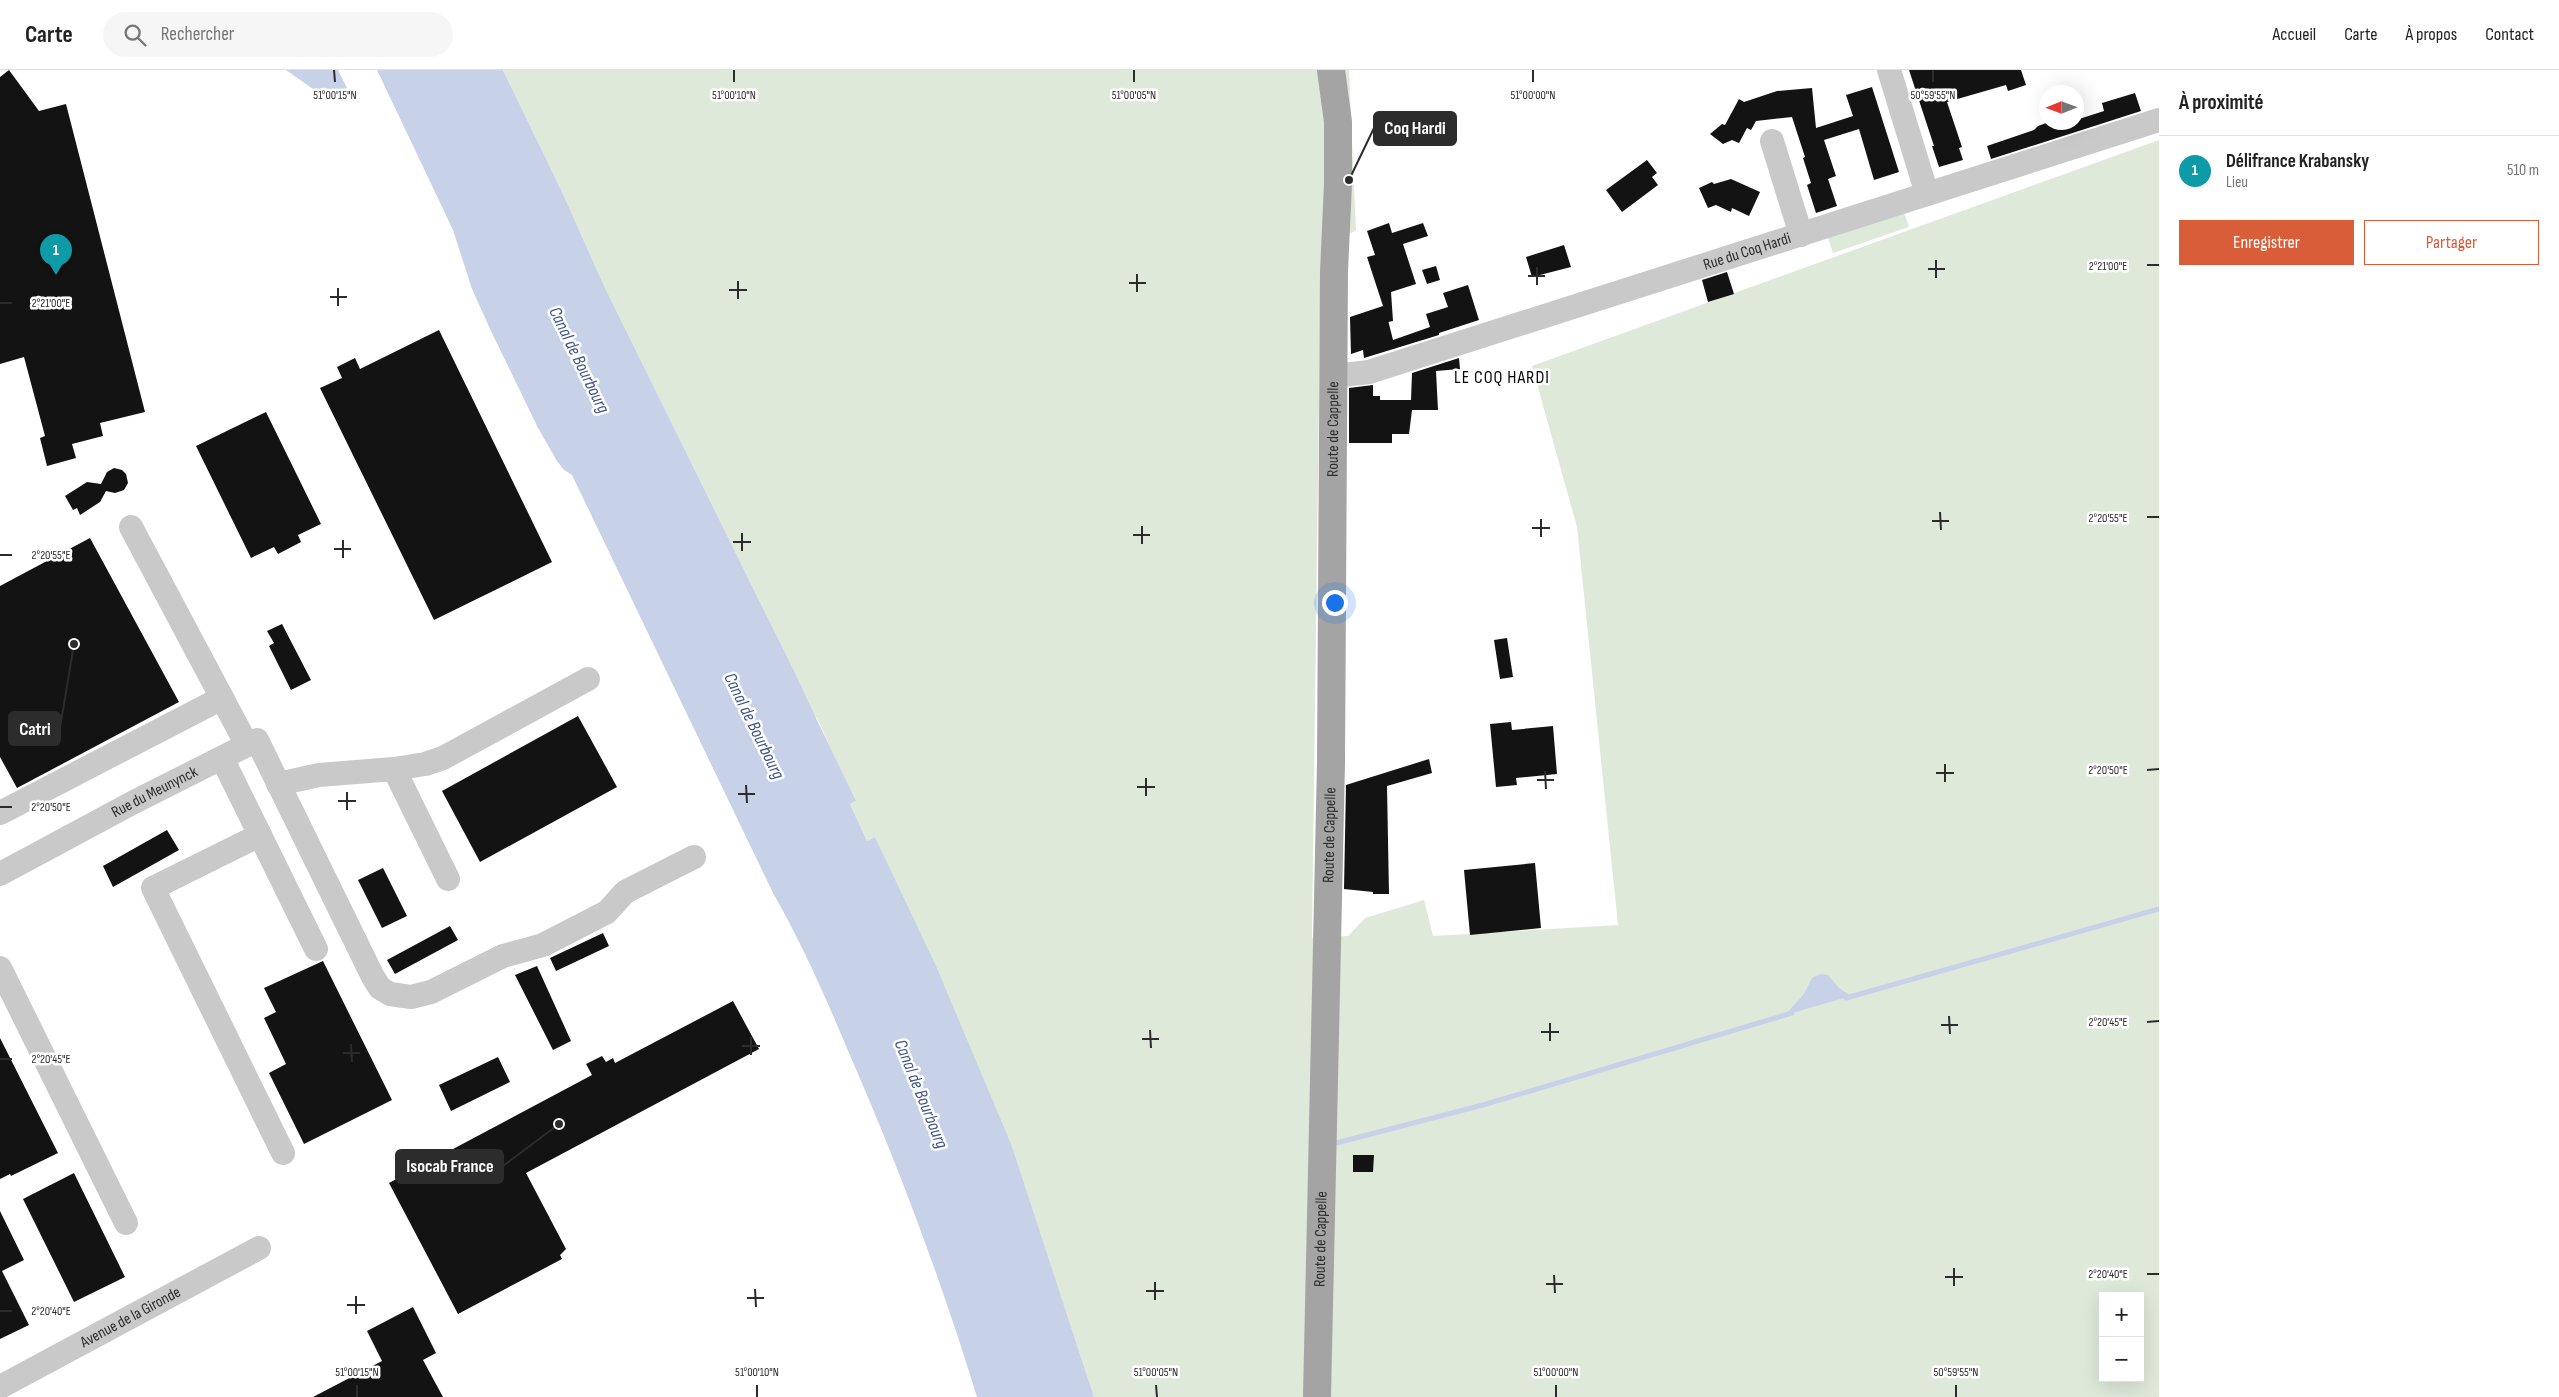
<!DOCTYPE html>
<html lang="fr">
<head>
<meta charset="utf-8">
<style>
	:root { --surface:#fff; --page:#f6f6f6; --text:#222; --muted:#767676; --line:#e0e0e0; --accent:#d95d38 }
	body { margin:0; font-family:"Sofia Sans Condensed",sans-serif; background:var(--page); color:var(--text) }
	.controls { position:absolute; right:15px; bottom:15px; display:grid; overflow:hidden; border-radius:0px; box-shadow:0 5px 20px #0002 }
	.controls button { width:45px; height:45px; display:grid; place-items:center; padding:0; border:0; border-bottom:1px solid var(--line); background:var(--surface); color:var(--text); font:25px sans-serif }
	.compass { position:absolute; left:2039px; top:15px; width:45px; height:45px; border-radius:50%; background:var(--surface); box-shadow:0 5px 20px #0002; rotate:269deg }
	.you { position:absolute; left:1334px; top:532px; width:18px; height:18px; margin:-12px; border:4px solid #fff; border-radius:50%; background:#1a73e8; box-shadow:0 0 0 8px #1a73e833 }
	.badge { display:grid; place-items:center; width:32px; height:32px; border-radius:50%; background:var(--accent); color:#fff; font-size:16px; font-weight:700 }
	.pin { position:absolute; translate:-50% -41px; filter:drop-shadow(0 1px 2px #0008) }
	.pin::after { content:''; position:absolute; top:26px; width:18px; height:15px; background:inherit; clip-path:polygon(0 0,100% 0,50% 100%) }
	.list { margin:0; padding:0; list-style:none }
	h2 { display:flex; justify-content:space-between; align-items:center; height:65px; margin:0; padding:0 20px; font-size:21px }
	h2 small { font-size:16px; font-weight:400; color:var(--muted) }
	.list li { display:grid; grid-template-columns:32px 1fr auto; gap:15px; align-items:center; box-sizing:border-box; height:70px; padding:0 20px; border-top:1px solid var(--line) }
	.list b { display:block; font-size:19px; white-space:nowrap }
	.list p { margin:0; font-size:16px; white-space:nowrap; color:var(--muted) }
	.list em { font-size:16px; font-style:normal; color:var(--muted) }
	.actions { display:flex; gap:10px; padding:15px 20px }
	.actions a { flex:1; padding:11px 0; border:1px solid var(--accent); border-radius:0px; text-align:center; font-size:18px; color:var(--accent) }
	.actions .main { background:var(--accent); color:#fff }
	.icon { flex:none; width:28px; height:28px; fill:none; stroke:currentColor; stroke-width:2; stroke-linecap:round; stroke-linejoin:round }
	.map { position:relative; flex:none; width:2159px; height:1327px; overflow:hidden }
	header { display:flex; align-items:center; gap:30px; box-sizing:border-box; height:70px; padding:0 25px; background:var(--surface); border-bottom:1px solid var(--line) }
	header strong { font-size:24px }
	nav { display:flex; gap:28px; margin-inline-start:auto; font-size:18px }
	.search { width:350px; height:45px; background:var(--page); display:flex; align-items:center; gap:12px; box-sizing:border-box; padding:0 18px; border-radius:28px; color:var(--muted); font-size:19px }
	main { display:flex }
	aside { flex:1; background:var(--surface) }
	.map>svg:first-child { display:block }
</style>
</head>
<body>
<header>
<strong>Carte</strong>
<div class="search"><svg class="icon" aria-label="search" viewBox="0 0 24 24"><circle cx="10" cy="10" r="6"/><path d="M15 15l6 6"/></svg>Rechercher</div>
<nav><a>Accueil</a><a>Carte</a><a>À propos</a><a>Contact</a></nav>
</header>
<main>
<div class="map">
<svg width="2159" height="1327" viewBox="0 0 2159 1327">
	<rect width="100%" height="100%" fill="#fff"/>
	<!-- green -->
	<path fill="#dee9da" fill-rule="evenodd" d="M503,0H1349L1356,161L1321,173L1312,868L1348,866L1365,848L1424,830L1433,866L1618,855L1577,457L1532,296L2159,70V1327H1094L1064,1236L903,828L875,767L867,771L850,734L855,732L817,648L812,644L797,607L605,218L563,124ZM2103,1226H2140V1308H2103Z
		M1903,140L1909,157L1833,183L1827,165Z"/>
	<!-- water -->
	<path fill="#c7d1e8" d="M286,0H338L347,18L330,31Z
		M377,0H503L563,124L605,218L797,607C816,649 836,689 856,731L850,734L867,771L875,767L936,896L1011,1074L1094,1327H977C942,1213 900,1100 852,990C828,933 804,877 773,823L572,405L564,400L557,391L538,358L491,261L472,219L453,160Z
		M1820,904L1828,905L1839,918L1851,926L1785,945L1804,924L1812,908Z"/>
	<g fill="none" stroke-linecap="round" stroke-linejoin="round">
		<!-- stream -->
		<path stroke="#c7d1e8" stroke-width="5" d="M1846,928L2159,839
			M1336,1073L1483,1035L1792,943"/>
	</g>
	<!-- building -->
	<path fill="#131313" d="M9,0L39,41L66,34L145,342L100,353L103,366L72,374L76,388L47,396L40,368L45,366L24,287L0,294V7Z
		M1909,0H2021L2026,15L2008,21L2006,15L1947,32L1962,77L1959,78L1963,90L1939,97L1932,76H1934Z
		M1872,17L1899,102L1874,110L1859,59L1824,70L1836,106L1828,109L1837,136L1816,143L1807,115L1811,113L1803,88L1805,87L1792,47L1756,51L1751,60L1747,58L1739,73L1732,70L1723,74L1710,64L1722,54L1725,55L1739,29L1744,32L1777,21L1812,18L1816,58L1853,46L1846,25Z
		M2135,23L2141,41L1991,89L1987,76L2034,60L2038,56L2049,52H2076V50L2104,41L2102,33Z
		M1647,90L1657,103L1652,107L1658,115L1622,142L1606,120Z
		M1731,109L1760,122L1749,146L1732,138L1731,142L1716,135L1708,138L1699,118L1712,112L1714,114Z
		M1389,153L1392,163L1423,153L1428,166L1403,174L1416,214L1391,222L1393,251L1388,252L1387,246L1393,270L1430,257L1426,244L1448,237L1443,223L1468,215L1479,250L1439,263V265L1364,288L1363,280L1351,284L1350,247L1383,236L1367,187L1375,185L1367,161Z
		M1564,175L1571,197L1532,207L1526,187Z
		M1436,196L1440,210L1427,214L1422,200Z
		M1727,202L1734,224L1708,232L1702,210Z
		M439,260L552,492L434,550L320,318L342,308L337,297L355,288L360,299Z
		M1459,288L1460,299L1436,301L1438,340H1412L1409,364H1392V373H1349V318L1373,315V326H1380V330H1411L1412,303Z
		M266,342L321,454L298,465L301,472L278,484L274,477L251,488L196,376Z
		M114,398L122,400L126,404L128,413L124,420L115,423L106,421L100,432L80,445L77,438L73,440L65,426L87,412L101,414L107,402Z
		M90,468L179,632L17,718L0,687V516Z
		M282,554L311,610L291,620L269,576L274,573L267,561Z
		M1507,568L1513,607L1500,609L1494,570Z
		M578,646L617,717L480,792L442,721Z
		M1511,652L1512,660L1553,656L1557,704L1516,708L1517,715L1496,717L1490,654Z
		M1429,689L1432,703L1387,716L1389,824H1373V822L1344,819L1346,715Z
		M167,760L179,780L113,817L103,796Z
		M1535,793L1541,858L1470,865L1464,800Z
		M383,798L407,846L382,858L358,810Z
		M450,856L458,870L395,904L387,890Z
		M603,863L609,876L556,901L550,888Z
		M323,891L392,1030L304,1074L269,1003L286,994L264,948L276,942L264,918Z
		M537,896L571,971L553,980L515,905Z
		M733,931L759,979L526,1103L566,1179L560,1185L562,1189L458,1244L389,1113L592,1005L586,994L602,986L606,992L613,988L615,993Z
		M0,968L58,1083L11,1106L10,1104L0,1109Z
		M498,987L510,1012L451,1041L439,1015Z
		M1353,1085H1374L1373,1102H1353Z
		M74,1103L125,1207L74,1232L23,1129Z
		M0,1141L24,1190L2,1201L29,1255L0,1269Z
		M413,1237L436,1283L423,1290L443,1327H313L382,1291L367,1261Z"/>
	<g fill="none" stroke-linecap="round" stroke-linejoin="round">
		<!-- minor -->
		<g stroke="#c9c9c9" stroke-width="24">
			<path d="M1889,0L1927,124"/>
			<path d="M1772,71L1801,165"/>
			<path id="s1" d="M1334,306L1369,302L2159,50"/>
			<path d="M131,457L247,675"/>
			<path d="M222,688L316,879"/>
			<path d="M394,699L425,694L443,688L588,609"/>
			<path d="M278,714L319,705L394,699L448,809"/>
			<path d="M0,743L222,628"/>
			<path d="M260,765L153,818L283,1083"/>
			<path id="s2" d="M0,804L134,732L257,670L373,907L380,918L390,924L411,927L431,922L503,886L543,875L607,842L625,822L694,787"/>
			<path d="M0,898L126,1153"/>
			<path id="s3" d="M0,1317L259,1178"/>
		</g>
		<!-- major -->
		<path stroke="#a4a4a4" stroke-width="28" id="s4" d="M1317,1327L1331,693L1334,201L1338,114V52L1331,0"/>
	</g>
	<!-- ticks -->
	<path fill="none" stroke="#2c2c2c" stroke-width="2" d="M334,0L335,12M734,0V12M1134,0V12M1533,0V12M1933,0V12M1936,190V208M2147,195H2159M1537,197V215M1928,199H1945M1137,204V222M1528,206H1545M738,211V229M1129,213H1146M338,218V236M729,220H747M330,227H347M0,233H12M1940,442L1941,460M2147,447H2159M1541,449V467M1932,451H1949M1142,456V474M1532,458H1550M742,463V481M1133,465H1150M343,470V488M733,472H751M334,479H351M0,485H12M1945,694V712M2147,700L2159,699M1545,701L1546,719M1936,703H1954M1146,708V726M1537,710H1554M746,715L747,733M1137,717H1155M347,722V740M738,724H755M338,731H356M0,737H12M1949,946L1950,964M2147,952L2159,951M1550,953V971M1941,955H1958M1150,960L1151,978M1541,962H1559M751,967V985M1142,969H1159M351,974L352,992M742,976H760M343,983H360M0,989H12M1954,1198V1216M2147,1204H2159M1554,1205L1555,1223M1945,1207H1963M1155,1212V1230M1546,1214H1563M755,1219L756,1237M1146,1221H1164M356,1226V1244M747,1228H764M347,1235H365M0,1241H12M357,1315V1327M757,1315V1327M1156,1315L1157,1327M1556,1315V1327M1956,1315V1327"/>
	<g text-anchor="middle" dominant-baseline="central" stroke-width="5" stroke-linejoin="round" paint-order="stroke">
		<!-- street labels -->
		<g font-size="16" fill="#2c2c2c" stroke="#fff">
			<text stroke="none"><textPath href="#s1" startOffset="432">Rue du Coq Hardi</textPath></text>
			<text stroke="none"><textPath href="#s4" startOffset="968">Route de Cappelle</textPath></text>
			<text stroke="none"><textPath href="#s2" startOffset="175">Rue du Meunynck</textPath></text>
			<text stroke="none"><textPath href="#s4" startOffset="562">Route de Cappelle</textPath></text>
			<text stroke="none"><textPath href="#s4" startOffset="158">Route de Cappelle</textPath></text>
			<text stroke="none"><textPath href="#s3" startOffset="148">Avenue de la Gironde</textPath></text>
		</g>
		<!-- water labels -->
		<g font-size="18" font-style="italic" fill="#405688" stroke="#fff">
			<text transform="translate(579 290) rotate(64)">Canal de Bourbourg</text>
			<text transform="translate(754 656) rotate(64)">Canal de Bourbourg</text>
			<text transform="translate(921 1024) rotate(68)">Canal de Bourbourg</text>
		</g>
		<!-- neighbourhood labels -->
		<g font-size="18" letter-spacing="1" fill="#000" stroke="#fff">
			<text x="1502" y="307">LE COQ HARDI</text>
		</g>
	</g>
	<g font-size="12" text-anchor="middle" fill="#2c2c2c" stroke="#fff" stroke-width="5" stroke-linejoin="round" paint-order="stroke">
		<text x="335" y="29">51°00'15"N</text>
		<text x="734" y="29">51°00'10"N</text>
		<text x="1134" y="29">51°00'05"N</text>
		<text x="1533" y="29">51°00'00"N</text>
		<text x="1933" y="29">50°59'55"N</text>
		<text x="2108" y="200">2°21'00"E</text>
		<text x="51" y="237">2°21'00"E</text>
		<text x="2108" y="452">2°20'55"E</text>
		<text x="51" y="489">2°20'55"E</text>
		<text x="2108" y="704">2°20'50"E</text>
		<text x="51" y="741">2°20'50"E</text>
		<text x="2108" y="956">2°20'45"E</text>
		<text x="51" y="993">2°20'45"E</text>
		<text x="2108" y="1208">2°20'40"E</text>
		<text x="51" y="1245">2°20'40"E</text>
		<text x="357" y="1306">51°00'15"N</text>
		<text x="757" y="1306">51°00'10"N</text>
		<text x="1156" y="1306">51°00'05"N</text>
		<text x="1556" y="1306">51°00'00"N</text>
		<text x="1956" y="1306">50°59'55"N</text>
	</g>
	<!-- callouts -->
	<path fill="none" stroke="#2c2c2c" stroke-width="2" d="M1349 110L1374 58M74 574L60 658M559 1054L503 1096"/>
	<g fill="#2c2c2c" stroke="#fff" stroke-width="2">
		<circle cx="1349" cy="110" r="5"/>
		<circle cx="74" cy="574" r="5"/>
		<circle cx="559" cy="1054" r="5"/>
	</g>
	<g fill="#2c2c2c" stroke="#2c2c2c" stroke-width="2">
		<rect x="1374" y="42" width="82" height="33" rx="5"/>
		<rect x="9" y="642" width="51" height="33" rx="5"/>
		<rect x="396" y="1080" width="107" height="33" rx="5"/>
	</g>
	<g font-size="18" text-anchor="middle" font-weight="bold" fill="#fff">
		<text x="1415" y="64">Coq Hardi</text>
		<text x="35" y="665">Catri</text>
		<text x="450" y="1102">Isocab France</text>
	</g>
</svg>
<div class="controls">
<button>+</button>
<button>−</button>
</div>
<svg class="compass" viewBox="-18 -18 36 36"><path d="M0-13l5 13h-10z" fill="#e53935"/><path d="M0 13l5-13h-10z" fill="#767676"/></svg>
<div class="you"></div>
<div class="pin badge" style="left:56px;top:205px;background:#0f9aa8">1</div>
</div>
<aside>
<h2>À proximité<small></small></h2>
<ul class="list">
<li><span class="badge" style="background:#0f9aa8">1</span><div><b>Délifrance Krabansky</b><p>Lieu</p></div><em>510 m</em></li>
</ul>
<div class="actions"><a class="main">Enregistrer</a><a>Partager</a></div>
</aside>
</main>
</body>
</html>
